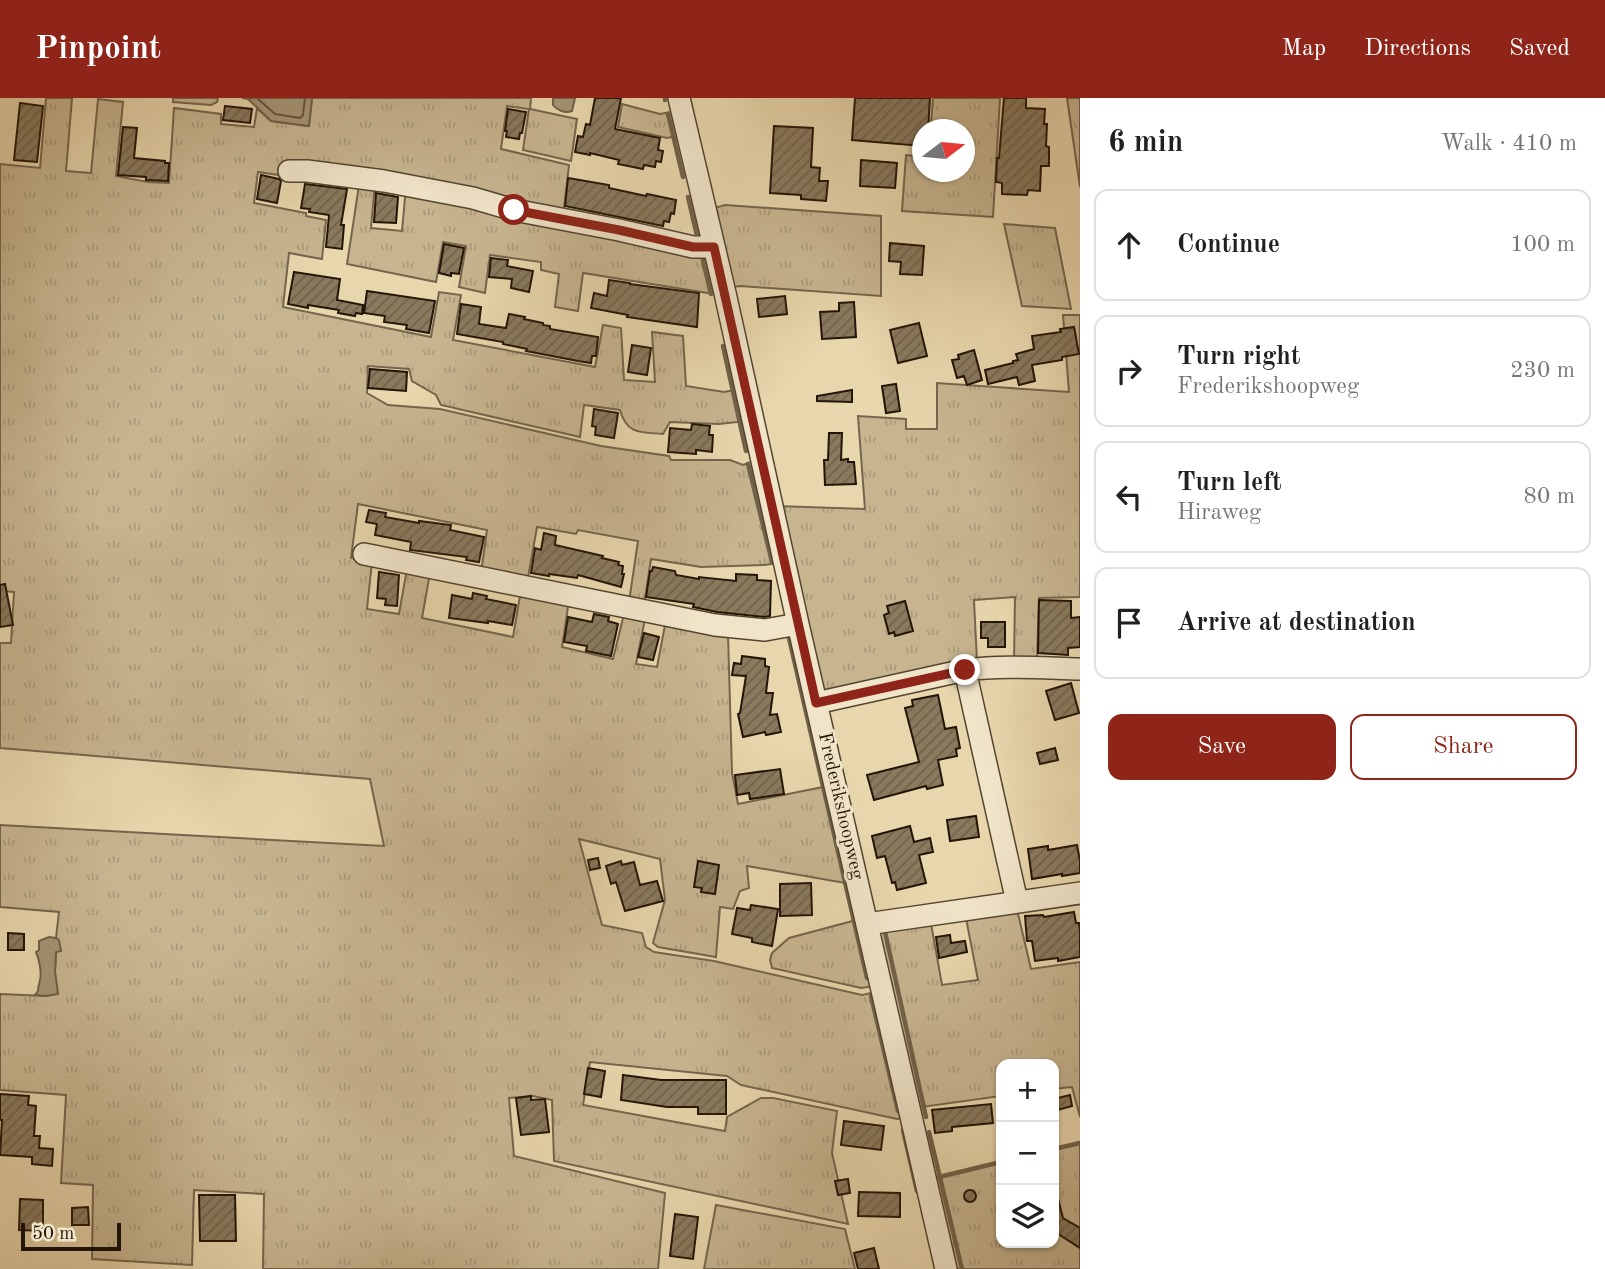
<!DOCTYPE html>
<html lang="en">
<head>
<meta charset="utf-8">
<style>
	:root { --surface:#fff; --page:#f6f6f6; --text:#202124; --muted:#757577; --line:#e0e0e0; --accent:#8f2418 }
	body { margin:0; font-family:"Old Standard TT",serif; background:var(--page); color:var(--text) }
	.controls { position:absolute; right:21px; bottom:21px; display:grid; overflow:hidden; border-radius:14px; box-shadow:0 2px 5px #0004 }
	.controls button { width:63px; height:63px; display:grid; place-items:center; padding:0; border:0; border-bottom:2px solid var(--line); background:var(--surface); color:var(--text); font:35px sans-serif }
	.compass { position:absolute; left:912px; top:21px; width:63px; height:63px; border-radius:50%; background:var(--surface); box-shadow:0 2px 5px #0004; rotate:74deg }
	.scale { position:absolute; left:21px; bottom:18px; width:100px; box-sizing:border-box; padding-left:7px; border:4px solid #231507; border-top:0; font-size:19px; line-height:24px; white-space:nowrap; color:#231507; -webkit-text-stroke:5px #f0e4c9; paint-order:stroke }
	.stop { position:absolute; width:21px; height:21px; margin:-16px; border:5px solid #8f2418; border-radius:50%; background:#fff }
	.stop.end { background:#8f2418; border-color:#fff; box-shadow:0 2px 7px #0008 }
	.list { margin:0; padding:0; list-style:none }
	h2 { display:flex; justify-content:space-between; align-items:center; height:91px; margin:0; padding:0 28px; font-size:30px }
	h2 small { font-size:23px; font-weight:400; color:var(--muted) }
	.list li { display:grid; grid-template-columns:46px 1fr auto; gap:21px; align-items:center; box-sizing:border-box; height:112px; margin:0 14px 14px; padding:0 14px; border:2px solid var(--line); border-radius:14px }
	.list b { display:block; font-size:26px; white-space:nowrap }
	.list p { margin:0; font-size:23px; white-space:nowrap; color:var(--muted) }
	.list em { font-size:23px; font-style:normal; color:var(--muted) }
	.actions { display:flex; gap:14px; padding:21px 28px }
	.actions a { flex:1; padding:16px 0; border:2px solid var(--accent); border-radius:14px; text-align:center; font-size:24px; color:var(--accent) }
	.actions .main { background:var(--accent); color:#fff }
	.icon { flex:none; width:38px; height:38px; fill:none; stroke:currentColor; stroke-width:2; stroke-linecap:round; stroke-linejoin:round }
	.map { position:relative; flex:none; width:1080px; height:1171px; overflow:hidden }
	header { display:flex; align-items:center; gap:42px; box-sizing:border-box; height:98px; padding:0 35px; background:var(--accent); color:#fff }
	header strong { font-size:33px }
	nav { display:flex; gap:38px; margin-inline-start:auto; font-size:24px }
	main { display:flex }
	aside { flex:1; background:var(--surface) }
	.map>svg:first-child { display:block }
</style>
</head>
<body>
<header>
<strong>Pinpoint</strong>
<nav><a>Map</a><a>Directions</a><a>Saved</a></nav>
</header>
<main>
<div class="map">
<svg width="1080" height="1171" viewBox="0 0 1080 1171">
	<defs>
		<pattern id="grass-tufts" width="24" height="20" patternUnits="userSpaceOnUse" patternTransform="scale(1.75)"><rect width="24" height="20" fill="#c7b590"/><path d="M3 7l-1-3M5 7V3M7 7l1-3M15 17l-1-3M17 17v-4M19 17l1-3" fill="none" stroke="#ab9b7b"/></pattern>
		<pattern id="building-hatch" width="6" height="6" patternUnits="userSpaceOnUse" patternTransform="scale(1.75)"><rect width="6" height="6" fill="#89795d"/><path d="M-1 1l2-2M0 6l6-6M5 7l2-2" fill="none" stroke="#70624b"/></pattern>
	</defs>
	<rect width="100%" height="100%" fill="#e8d6ac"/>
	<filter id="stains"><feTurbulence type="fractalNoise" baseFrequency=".00286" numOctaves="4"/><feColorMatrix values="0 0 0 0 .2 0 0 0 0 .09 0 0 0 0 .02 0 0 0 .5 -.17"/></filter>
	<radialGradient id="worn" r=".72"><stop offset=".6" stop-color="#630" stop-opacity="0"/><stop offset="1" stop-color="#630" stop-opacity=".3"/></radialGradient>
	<!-- grass -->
	<path fill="url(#grass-tufts)" stroke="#75654c" stroke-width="2" d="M46,0H72L66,73L91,75L98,1L123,4L116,78L148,84L169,85L174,10L221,16V26L254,29L257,10L271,23L309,28L312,0H531L530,11L577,21L571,63L523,52L529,11L507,8L501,51L569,67L563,119L258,74L254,105L306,115V118L326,122L322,161L289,155L283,209L431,239L439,194L461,197L453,242L595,269L603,227L621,230L624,282L655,284L652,234L683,238L686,288L724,294L739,291L747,323L719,326L670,324L663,336C641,334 627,337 620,312L584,307L580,339L441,307L436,297L412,283L409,271L368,268L367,295L388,307L440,311L601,348L669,358L671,362H730L743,367L753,363L778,465L765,467L701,469L651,461L644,507L629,504L638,443L578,432L576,436L537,429L527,485L481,475L487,432L358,406L351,460L372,464L367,511L399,516L407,471L430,475L422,520L513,539L521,492L569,502L562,549L613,561L624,516L645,521L636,566L657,569L666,522L728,536L732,675L738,706L828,688L851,786L747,768L749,790L740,793L733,811L720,809L716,859L658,849L653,845L665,802L660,761L579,741L602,827L642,835L646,849L654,854L714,863L862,897L876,894L903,1020L897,1021L741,987L727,978L590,964L583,1007L725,1033L727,1019L761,1000H773L837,1013L832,1055L848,1126L554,1063L552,1002L533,998L509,1000L514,1058L665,1095L658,1171H263L264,1096L194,1092L192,1167L92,1161L93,1087L61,1085L66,997L0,992V896L46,898L55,873L56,854L59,843L56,840L59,814L0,809V727L384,748L370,681L0,650V545H11L14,494L0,493V66L40,70Z
		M173,0H218L217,4L211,7L173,4Z
		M933,0H1000L993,119L902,113L906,57L922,59V74H964V32L942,31V27L931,26Z
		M1067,0H1080V89Z
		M622,6L660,16L676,13L682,37L667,40L618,29Z
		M360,81L375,84L371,130L402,133L406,89L708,153L720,197L583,175L578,213L555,209L559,176L541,172V164L490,157L485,195L459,189L466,148L443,144L436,184L347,166Z
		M725,107L881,118V198L740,188L733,189L711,111Z
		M1004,126L1055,130L1071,211L1022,208Z
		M1063,217H1080V499L1039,500L1037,564L1014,563L1015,499L974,502L977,564L832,596L823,593L777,408L865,411L858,318L906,321V331H937V285L1069,294Z
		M1016,807L1031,871L1080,864V1019L1072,989L1054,991V966H1001V998L915,1010L876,841L879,829L930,820L942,887L978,882L965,815Z
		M860,821L875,888L861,890L772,870L770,862L772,855L789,840Z
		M1080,1045V1171H951L932,1080L1001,1064V1145H1054V1051Z
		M716,1107L845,1131L855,1171H704Z"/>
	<!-- water -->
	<path fill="#a59474" stroke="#716148" stroke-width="2" d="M242,0H312L309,28L271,23L248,1Z
		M553,0H575L572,13C565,16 557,12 553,7Z
		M49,839L56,840L59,842L61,853L56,854L55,873L58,896L46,898L35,897L38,893C38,890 39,886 40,882C42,874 39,861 36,854L39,852V843Z"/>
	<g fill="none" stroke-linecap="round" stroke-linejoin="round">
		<!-- shore -->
		<path stroke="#64543e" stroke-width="2" d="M257,0L275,16L300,20L303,17L305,0"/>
		<!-- stream -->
		<path stroke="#716148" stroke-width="4.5" d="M665,0V2
			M668,16L683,79
			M688,99L698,142
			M701,154L711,196
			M723,248L746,353
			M748,366L772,464
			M789,540L867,880
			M885,834L926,1019
			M871,898L898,1013
			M903,1032L917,1093
			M929,1034L962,1171
			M1054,1051L1080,1045
			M939,1079L1001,1064"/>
	</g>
	<!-- building -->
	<path fill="url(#building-hatch)" stroke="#231507" stroke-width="2" d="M595,0H621L615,31L660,40L658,52L663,53L661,64L656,63L655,69L644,67L643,71L618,66L619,62L590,55V57L575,54L578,38L583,39L586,26L590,27Z
		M855,0H930L928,32H922V48L852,42Z
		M1004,0H1026V10L1045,11L1044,26H1047L1046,48L1049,49V68H1041L1040,93L1028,92L1027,97L1002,96V85L996,84L997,60H999Z
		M20,5L43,8L37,64L14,62Z
		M225,8L252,11L250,25L223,22Z
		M508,11L526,14L522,35H520L519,41L506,39L507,33H505Z
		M774,28L813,30L811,69L820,70L819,83H828L826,103L801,101V97L770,95Z
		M123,29L137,30L134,60L165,63V65H169L168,83L146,82V79L118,77Z
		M861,62L897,65L895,90L860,88Z
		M261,77L279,81L281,83L277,105L257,101Z
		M568,80L609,87V90L646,98L647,96L676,102L674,116L671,115L669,124L664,123L663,128L565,108Z
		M305,86L347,91L341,127H344L342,151L326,149L329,117L309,114L310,111L301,110Z
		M376,95L398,99L396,125L374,124Z
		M890,145L924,148L922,177L900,176L901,164L889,163Z
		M444,146L464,150L459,176L451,175V178L439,175Z
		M491,160L508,162L507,168L533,173L529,194L511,190L512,181L489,179Z
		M294,174L340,181L337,202L363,207L362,216L356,215L355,218L338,215L339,212L308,207V210L288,206Z
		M609,182L630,185V186L699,195L697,229L627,219L628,217L591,210L594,195L607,198Z
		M367,193L435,203L429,235L406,231L407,227L384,224L385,218L364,215Z
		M785,198L787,216L759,219L757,201Z
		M854,204L856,239L822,241L820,214L839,213V205Z
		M461,206L481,209L479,226L506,230L509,216L525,219L524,221L543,225V227L550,228V231L598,239L596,258H592L591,265L578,263L526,253L527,251L503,246V244L457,236Z
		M919,225L927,258L898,265L890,232Z
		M1074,229L1079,256L1062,259V262L1032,267L1035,283L1019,287L1017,279L988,286L985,272L1013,265V263L1018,262L1016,256L1034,251L1032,238L1061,234L1060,231Z
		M632,247L651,250L647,277L628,274Z
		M974,252L982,282L967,287L964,278L957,280L952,262L959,261L958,257Z
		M370,271L407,274L406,293L368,290Z
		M896,286L900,313L886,315L882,288Z
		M852,292V304L817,303V298Z
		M594,311L618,315L614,340L595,337L596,329L592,328Z
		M692,326L710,328L709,337H713L712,354L696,352V356L668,354L670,330L691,332Z
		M829,335H842L841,362L848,361V364H854L856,386L825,387L824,362H828Z
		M369,412L386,415L385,419L419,425V423L451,427L450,432L484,439L479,464L466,462L467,459L410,452L411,444L375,437L377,426L366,424Z
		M544,435L556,438L555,447L603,458L602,460L619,464L618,467L623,468L622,476H624L621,489L578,477L577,480L549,476V478L531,475L535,450L541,452Z
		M653,469L675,473L676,477L699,481V479L736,483V476L757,477V482L771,483L770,518L764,519L717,514L693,509L694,506L646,499L650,473H652Z
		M379,474L399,477L397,508L385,507L386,501L377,500Z
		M5,486L13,527L0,529V487Z
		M473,495L487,498L486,501L516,507L512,527L488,523V525L449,520L452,497L472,501Z
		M1039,502L1071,503V520L1080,519V549L1068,550V557L1038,555Z
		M905,503L913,533L895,538L894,534L889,536L884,517L889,515L887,508Z
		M594,516L609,519L608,523L618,526L611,558L586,553L587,548L564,544L568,519L592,524Z
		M981,524H1005V549H988V540H981Z
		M644,535L659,539L653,562L638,559Z
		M742,558L765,561V568L769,569L766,595H773L770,617L777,616L781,634L766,637L765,634L743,639L738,616L740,615L746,578L732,577L734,565L741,566Z
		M1071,585L1079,615L1055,622L1046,593Z
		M938,597L945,631L956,629L960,650L956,651L957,658L938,662L943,687L927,691L926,688L874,702L867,677L919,664L905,610L913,608L912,602Z
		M1055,650L1058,662L1040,666L1037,655Z
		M780,671L784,696L750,701L749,695L737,697L735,677Z
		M976,718L979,739L950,743L947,722Z
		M910,728L914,744L930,740L933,754L919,757L926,785L897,792L895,784L892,785L885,758L877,760L872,738Z
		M1077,747L1080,763V775L1062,778V776L1032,781L1028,751L1048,748V752Z
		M598,760L600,770L590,772L588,762Z
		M621,763L622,767L634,764L640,787L657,783L663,803L625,813L616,784L611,786L606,768Z
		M698,763L719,767L715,796L701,794L702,790L694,789Z
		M811,785L812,817L780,818V786Z
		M751,807L778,811L772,848L752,844V840L732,836L737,810L750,812Z
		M1074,814L1076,825H1079L1080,833V859L1058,863V860L1035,863L1032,843H1027L1025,818L1043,817L1044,819Z
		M8,835L24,836V852H8Z
		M950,837L951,845L965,843L967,854L939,860L936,839Z
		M588,970L605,973L601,999L584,996Z
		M623,977L661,982H726V1016H698V1009H667L621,1002Z
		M0,996L29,998L28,1007L36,1008L34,1038H40L39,1050L53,1051L52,1068L32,1066V1059L0,1057L2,1022H0Z
		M1070,997L1072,1008L1054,1013V1001Z
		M531,998V1002L545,1001L549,1034L521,1037L516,1000Z
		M991,1006L993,1025L952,1029V1033L935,1035L932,1012Z
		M844,1023L884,1028L881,1052L841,1047Z
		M848,1081L850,1095L838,1097L835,1083Z
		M964 1098a6 6 0 1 1 12 0a6 6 0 1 1-12 0Z
		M859,1094L900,1095V1119L858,1118Z
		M199,1097H235L236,1143H200Z
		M1054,1097H1057L1063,1120L1080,1130V1150L1055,1134L1054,1129Z
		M20,1101L43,1102V1133L19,1132Z
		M88,1109L89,1127H72V1110Z
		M675,1116L698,1119L693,1161L670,1158Z
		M874,1150L879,1171H858L854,1155Z"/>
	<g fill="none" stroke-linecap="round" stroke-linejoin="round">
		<defs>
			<path id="minor" d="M679,0L725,195L798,526L946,1171
				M289,73H307L384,83L473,100L514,112L619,132L693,149H714
				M364,456L715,527L765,532L798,526
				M965,572L1017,804
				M816,605L965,572C1003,567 1041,570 1080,571
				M867,826L1080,795"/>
		</defs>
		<!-- minor casing -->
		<use href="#minor" stroke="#544530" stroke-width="24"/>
		<!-- minor -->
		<use href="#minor" stroke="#f0e4c9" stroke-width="21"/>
	</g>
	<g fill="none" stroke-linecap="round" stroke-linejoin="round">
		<!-- route -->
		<path stroke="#8f2418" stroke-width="9" d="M514,112L619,132L693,149H714L816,605L965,572"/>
	</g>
	<g text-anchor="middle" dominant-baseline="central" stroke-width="6" stroke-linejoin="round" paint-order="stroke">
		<!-- street labels -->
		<g font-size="19" fill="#231507" stroke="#f0e4c9">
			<text transform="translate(840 708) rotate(77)">Frederikshoopweg</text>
		</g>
	</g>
	<rect width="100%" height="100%" filter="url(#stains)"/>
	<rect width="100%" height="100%" fill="url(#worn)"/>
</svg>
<div class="controls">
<button>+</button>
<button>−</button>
<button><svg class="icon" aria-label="layers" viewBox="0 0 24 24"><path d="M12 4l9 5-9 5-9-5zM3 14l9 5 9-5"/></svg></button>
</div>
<svg class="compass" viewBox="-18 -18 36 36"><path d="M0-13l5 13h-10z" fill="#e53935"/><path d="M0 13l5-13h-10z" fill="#757577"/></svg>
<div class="scale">50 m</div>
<div class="stop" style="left:514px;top:112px"></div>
<div class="stop end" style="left:965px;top:572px"></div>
</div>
<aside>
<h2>6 min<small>Walk · 410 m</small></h2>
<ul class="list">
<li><svg class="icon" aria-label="ahead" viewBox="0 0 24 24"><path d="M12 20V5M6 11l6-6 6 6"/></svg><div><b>Continue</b></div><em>100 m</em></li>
<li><svg class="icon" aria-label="right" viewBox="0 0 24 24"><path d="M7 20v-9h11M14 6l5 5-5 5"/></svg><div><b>Turn right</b><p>Frederikshoopweg</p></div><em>230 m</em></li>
<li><svg class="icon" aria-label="left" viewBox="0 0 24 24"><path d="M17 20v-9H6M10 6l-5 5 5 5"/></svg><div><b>Turn left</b><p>Hiraweg</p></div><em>80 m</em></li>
<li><svg class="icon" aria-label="arrive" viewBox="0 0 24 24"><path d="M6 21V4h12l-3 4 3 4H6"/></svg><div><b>Arrive at destination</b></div></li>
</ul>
<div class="actions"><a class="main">Save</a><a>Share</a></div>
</aside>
</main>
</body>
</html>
